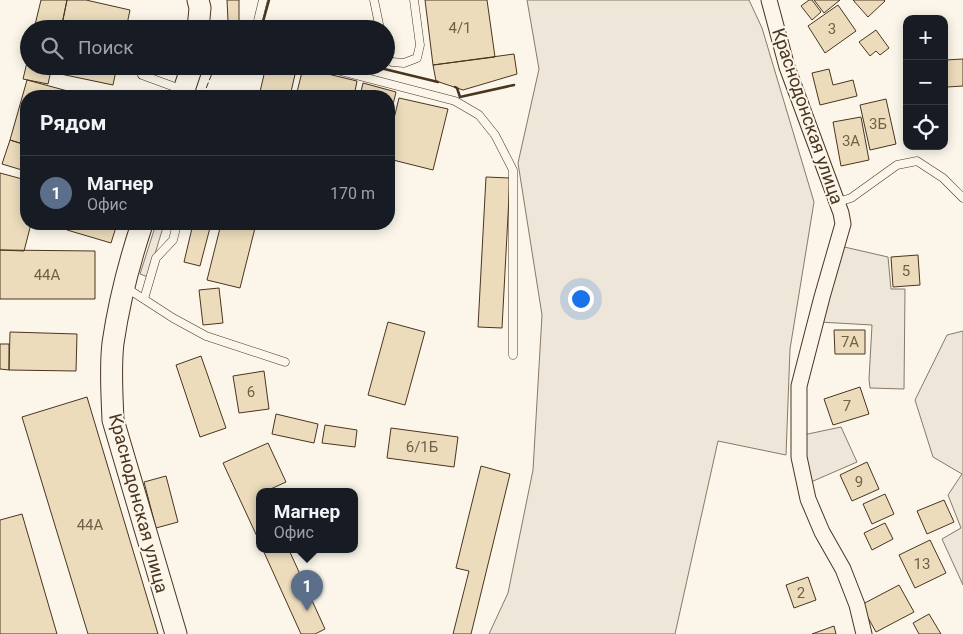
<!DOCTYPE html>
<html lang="ru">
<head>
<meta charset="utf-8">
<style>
	:root { --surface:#171b24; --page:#20242c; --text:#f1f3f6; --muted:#9ea1a6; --line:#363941; --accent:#8c9099 }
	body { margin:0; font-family:Roboto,sans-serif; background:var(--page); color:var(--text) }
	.controls { position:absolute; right:15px; top:15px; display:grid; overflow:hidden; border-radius:10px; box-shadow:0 2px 12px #0003 }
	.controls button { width:45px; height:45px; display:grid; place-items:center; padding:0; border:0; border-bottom:1px solid var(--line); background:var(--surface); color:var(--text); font:25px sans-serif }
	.you { position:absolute; left:580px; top:298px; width:18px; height:18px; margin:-12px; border:4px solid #fff; border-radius:50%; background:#1a73e8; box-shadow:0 0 0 8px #1a73e833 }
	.badge { display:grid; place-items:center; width:32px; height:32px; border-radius:50%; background:var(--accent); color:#fff; font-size:16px; font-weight:700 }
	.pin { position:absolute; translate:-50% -41px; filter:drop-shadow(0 1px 2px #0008) }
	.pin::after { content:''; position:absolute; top:26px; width:18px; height:15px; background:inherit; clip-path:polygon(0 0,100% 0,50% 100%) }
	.popup { position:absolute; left:256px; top:488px; width:102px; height:65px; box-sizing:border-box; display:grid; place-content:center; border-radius:10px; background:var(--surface); filter:drop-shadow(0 1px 4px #0005); font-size:16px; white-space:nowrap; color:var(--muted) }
	.popup b { font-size:19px; color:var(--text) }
	.popup::after { content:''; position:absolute; left:50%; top:100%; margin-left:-10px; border:10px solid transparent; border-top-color:var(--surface) }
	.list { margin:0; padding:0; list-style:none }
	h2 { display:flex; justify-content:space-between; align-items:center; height:65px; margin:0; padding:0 20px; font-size:21px }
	h2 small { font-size:16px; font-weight:400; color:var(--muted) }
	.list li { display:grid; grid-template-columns:32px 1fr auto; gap:15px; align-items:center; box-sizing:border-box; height:75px; padding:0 20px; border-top:1px solid var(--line) }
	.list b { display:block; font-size:19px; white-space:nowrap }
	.list p { margin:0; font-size:16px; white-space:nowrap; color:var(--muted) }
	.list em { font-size:16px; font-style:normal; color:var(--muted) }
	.icon { flex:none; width:28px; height:28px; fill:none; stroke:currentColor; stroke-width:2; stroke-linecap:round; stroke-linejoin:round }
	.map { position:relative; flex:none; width:963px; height:634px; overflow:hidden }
	.search { position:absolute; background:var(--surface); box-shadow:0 2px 12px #0003; left:20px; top:20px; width:375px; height:55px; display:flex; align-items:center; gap:12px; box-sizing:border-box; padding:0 18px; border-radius:28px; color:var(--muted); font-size:19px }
	.panel { position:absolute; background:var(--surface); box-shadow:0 2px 12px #0003; left:20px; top:90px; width:375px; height:140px; border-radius:20px }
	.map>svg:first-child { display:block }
</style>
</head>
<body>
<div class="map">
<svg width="963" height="634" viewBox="0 0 963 634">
	<rect width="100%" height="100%" fill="#fbf6e9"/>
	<!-- green -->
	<path fill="#ede6d9" stroke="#887966" d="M527,0H749L762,28L814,202L790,349L786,455L718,441L675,634H489L508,593L533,470L542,315L518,163L539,69Z
		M156,224H164L148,277L140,274Z
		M840,246L888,257L891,289H905L904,389L870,388L869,379L872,325L819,322Z
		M963,331V585L942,539L961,528L948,495L962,474L933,457L915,400L947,335Z
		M841,427L857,462L811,482L804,457L803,435Z"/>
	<!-- building -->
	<path fill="#ecdcbc" stroke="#4a3520" d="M41,0H67L61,29H34Z
		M67,0H86L130,10L126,29H61Z
		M227,0H239V29H227L228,21Z
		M425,0H487L495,57L433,65Z
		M809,0H812L821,12L812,20L801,6Z
		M814,0H840L824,13Z
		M853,0H884L885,1L868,17Z
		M838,5L856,31L825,53L808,26Z
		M876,30L889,48L880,55L876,51L870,56L859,42Z
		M29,54V66H52L48,84L23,79Z
		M514,54L517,74L463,90L436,81L433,65Z
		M963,59V86L947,87L945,60Z
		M52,66H117L113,85L51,72Z
		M266,66H297L290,96H259Z
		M303,68L357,81L354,96H296Z
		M829,69L833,85L853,80L857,96L820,105L812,73Z
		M27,80L75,93V96H26V145L10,140Z
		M363,83L396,92L389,121V96H360Z
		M399,98L448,109L433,170L389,159V139Z
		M886,99L896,144L870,150L860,105Z
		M861,117L869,160L841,166L833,122Z
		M10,140L26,145V155L22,170L2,164Z
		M0,173L26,180V224H31L24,251L0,250Z
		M486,177L510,178L502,328L478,327Z
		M68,224H117L111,243L67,230Z
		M193,224H211L200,266L184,262Z
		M221,224H256L240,288L207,280Z
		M0,250L95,251V299H0Z
		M918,255L920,285L893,287L891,257Z
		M219,288L223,323L203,325L199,290Z
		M388,322L425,332L405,405L368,395Z
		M834,330H865V354H835Z
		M10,332L77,334L76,371L9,370Z
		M0,344H9V370L0,369Z
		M201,356L226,428L200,437L176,365Z
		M264,371L269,409L239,413L233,376Z
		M860,387L869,414L833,425L824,399Z
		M87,397L158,634H88L22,417Z
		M276,414L318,424L314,443L272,434Z
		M325,425L357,430L355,447L322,443Z
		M391,428L458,437L454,467L387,458Z
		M268,443L286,482L264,492H260V543L223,463Z
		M867,462L879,489L852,501L840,475Z
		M481,466L510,474L471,634H453L469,571L456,568Z
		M166,476L178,522L156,528L144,482Z
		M885,494L894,514L872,524L863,504Z
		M944,500L954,522L927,534L917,511Z
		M22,514L57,634H0V520Z
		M885,523L893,539L872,550L864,533Z
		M930,540L946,573L915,588L899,555Z
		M263,550H289L325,629L315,634H301Z
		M808,577L816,600L794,608L786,585Z
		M899,585L914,612L876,632L861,605Z
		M929,614L941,634H919L913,623Z
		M834,626L836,634H812Z"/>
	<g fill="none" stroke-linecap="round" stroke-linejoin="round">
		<defs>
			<path id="lane" d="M374,0L380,29
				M256,29L263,0
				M386,56L392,62L404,63L417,58L420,45L414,0
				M144,66L142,75L183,90
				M321,66L455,101L479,115L495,135L513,170V355
				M838,202L851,198L897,165L917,161L943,178L963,198
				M125,287L173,318L206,336L285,362
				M144,299L156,258L173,240L177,224"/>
			<path id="street" d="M769,0L787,67L841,213L843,224L822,297L799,386V457L808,499L822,532L843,569L857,605L864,634"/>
			<path id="secondary" d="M198,29L200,8L198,0
				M182,96L192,66
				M142,224C129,263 119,302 113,343C110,368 112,394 113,420L176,634"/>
		</defs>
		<!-- lane casing -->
		<use href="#lane" stroke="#4a3520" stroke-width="9"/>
		<!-- street casing -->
		<use href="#street" stroke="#4a3520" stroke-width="17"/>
		<!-- secondary casing -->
		<use href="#secondary" stroke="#4a3520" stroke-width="23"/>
		<!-- lane -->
		<use href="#lane" stroke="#fbf6e9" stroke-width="8"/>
		<!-- street -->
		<use href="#street" stroke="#fbf6e9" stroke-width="15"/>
		<!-- secondary -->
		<use href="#secondary" stroke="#fbf6e9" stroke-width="21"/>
		<!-- fence -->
		<path stroke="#4a3520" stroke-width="1" stroke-dasharray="6 2.5" stroke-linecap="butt" d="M203,96L215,66"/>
		<!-- wall -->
		<path stroke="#4a3520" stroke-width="2.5" d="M261,29L269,0
			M372,66L438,82
			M455,87L457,88L460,97L514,85"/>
	</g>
	<g text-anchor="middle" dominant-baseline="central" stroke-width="4" stroke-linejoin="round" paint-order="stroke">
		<!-- number labels -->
		<g font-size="15" fill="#725f47">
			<text x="460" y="28">4/1</text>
			<text x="832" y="29">3</text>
			<text x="878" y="124">3Б</text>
			<text x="851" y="141">3А</text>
			<text x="906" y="271">5</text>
			<text x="47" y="275">44А</text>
			<text x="850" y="342">7А</text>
			<text x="251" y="392">6</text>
			<text x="847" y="406">7</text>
			<text x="422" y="447">6/1Б</text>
			<text x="859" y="482">9</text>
			<text x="90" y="525">44А</text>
			<text x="922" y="564">13</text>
			<text x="801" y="593">2</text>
		</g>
		<!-- street labels -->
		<g font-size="18" fill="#4a3520" stroke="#fbf6e9">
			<text transform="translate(808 116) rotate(71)">Краснодонская улица</text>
			<text transform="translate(139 503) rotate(75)">Краснодонская улица</text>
		</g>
	</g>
</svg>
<div class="controls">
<button>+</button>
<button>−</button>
<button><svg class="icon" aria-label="locate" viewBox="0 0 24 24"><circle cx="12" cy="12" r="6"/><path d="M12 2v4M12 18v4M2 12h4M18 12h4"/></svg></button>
</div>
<div class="you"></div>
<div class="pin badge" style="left:307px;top:611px;background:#5c6f8a">1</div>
<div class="popup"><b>Магнер</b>Офис</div>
<div class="search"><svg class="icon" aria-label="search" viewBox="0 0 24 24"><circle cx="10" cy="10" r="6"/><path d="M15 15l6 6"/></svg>Поиск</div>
<section class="panel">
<h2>Рядом<small></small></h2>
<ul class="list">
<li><span class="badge" style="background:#5c6f8a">1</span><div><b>Магнер</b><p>Офис</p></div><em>170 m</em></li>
</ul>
</section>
</div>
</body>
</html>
